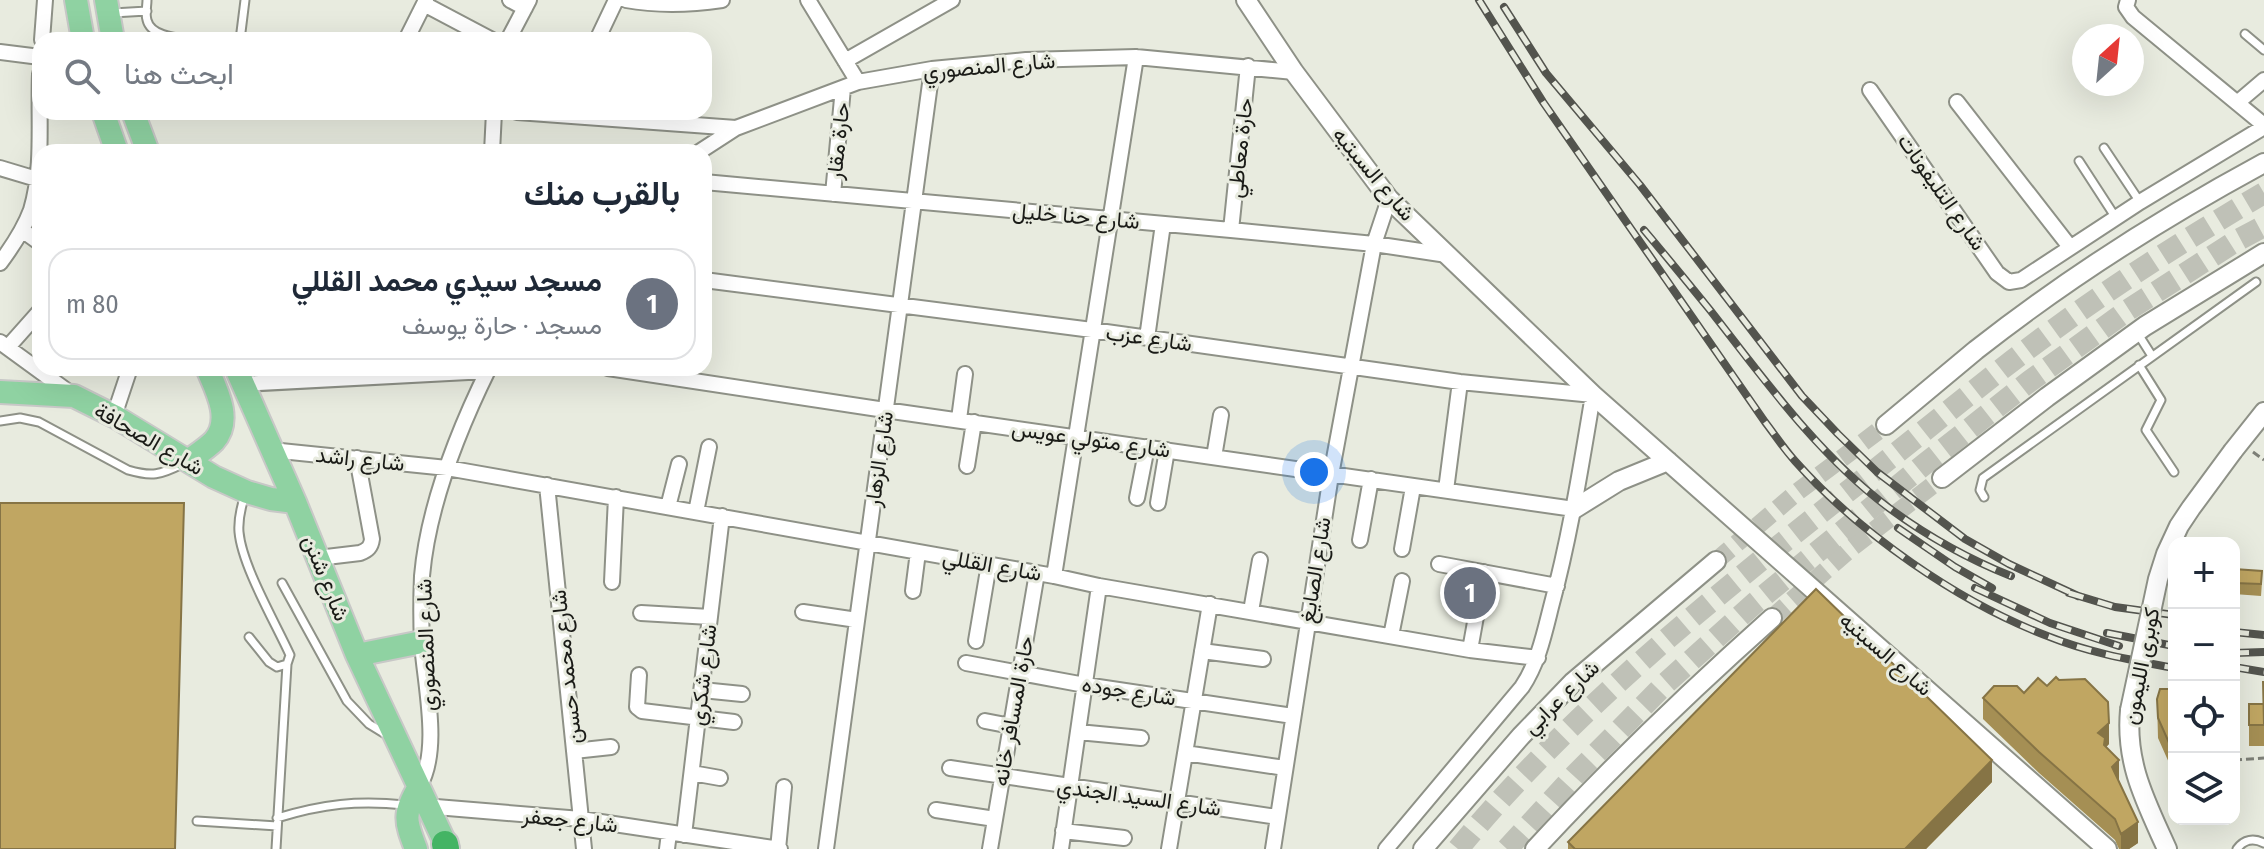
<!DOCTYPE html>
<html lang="ar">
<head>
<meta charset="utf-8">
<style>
	:root { --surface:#fff; --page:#f2f2f3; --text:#1f2937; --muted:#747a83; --line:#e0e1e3; --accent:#b24cb1 }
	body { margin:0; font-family:"Fira Sans Condensed",Vazirmatn,sans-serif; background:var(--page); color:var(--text); direction:rtl }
	.controls { position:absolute; right:24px; bottom:24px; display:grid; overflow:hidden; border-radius:16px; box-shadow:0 8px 32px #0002 }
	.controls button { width:72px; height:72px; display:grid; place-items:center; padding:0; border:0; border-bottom:2px solid var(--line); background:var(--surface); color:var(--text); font:40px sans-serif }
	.compass { position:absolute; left:2072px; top:24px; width:72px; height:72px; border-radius:50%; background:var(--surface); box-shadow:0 8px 32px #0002; rotate:27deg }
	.you { position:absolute; left:1314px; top:472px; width:28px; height:28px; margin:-20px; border:6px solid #fff; border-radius:50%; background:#1a73e8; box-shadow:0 0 0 12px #1a73e833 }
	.badge { display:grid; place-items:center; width:52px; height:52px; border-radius:50%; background:var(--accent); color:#fff; font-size:26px; font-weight:700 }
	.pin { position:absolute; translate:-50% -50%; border:4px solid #fff; box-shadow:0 2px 8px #0006 }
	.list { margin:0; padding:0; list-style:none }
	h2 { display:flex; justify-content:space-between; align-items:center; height:104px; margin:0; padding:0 32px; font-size:34px }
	h2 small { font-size:26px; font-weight:400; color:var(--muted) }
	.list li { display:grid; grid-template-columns:52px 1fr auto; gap:24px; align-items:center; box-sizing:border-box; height:112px; margin:0 16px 16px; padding:0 16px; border:2px solid var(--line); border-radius:24px }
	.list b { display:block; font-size:30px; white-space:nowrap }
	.list p { margin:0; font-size:26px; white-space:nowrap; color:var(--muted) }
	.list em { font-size:26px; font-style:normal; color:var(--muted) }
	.icon { flex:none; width:44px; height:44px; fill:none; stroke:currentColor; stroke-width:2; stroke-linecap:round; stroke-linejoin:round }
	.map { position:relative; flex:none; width:2264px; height:849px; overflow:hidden; direction:ltr }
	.search { position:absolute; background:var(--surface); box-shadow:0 8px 32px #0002; left:32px; top:32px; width:680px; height:88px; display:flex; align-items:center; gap:20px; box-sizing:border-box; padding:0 28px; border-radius:24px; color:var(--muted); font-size:30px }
	.panel { position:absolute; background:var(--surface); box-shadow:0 8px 32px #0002; left:32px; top:144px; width:680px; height:232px; border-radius:24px; direction:rtl }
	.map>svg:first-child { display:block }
</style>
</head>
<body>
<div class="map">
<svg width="2264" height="849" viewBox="0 0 2264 849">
	<rect width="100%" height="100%" fill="#e8ebdf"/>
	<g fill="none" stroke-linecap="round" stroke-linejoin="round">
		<!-- tertiary-tunnel -->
		<path stroke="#bfc1b7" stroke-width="18" stroke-dasharray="18 9" stroke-linecap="butt" d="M1716,561L1796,493L1886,425
			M1772,618L1850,549L1942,478"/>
		<!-- primary-tunnel -->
		<path stroke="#bfc1b7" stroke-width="22" stroke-dasharray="22 11" stroke-linecap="butt" d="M1458,849C1577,705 1723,589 1870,474C1917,437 1964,398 2012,361C2092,299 2177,244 2264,193
			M1507,849L1575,775L1666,683L1756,602L1926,463L2030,381L2128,310L2236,241L2264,226"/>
		<defs>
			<path id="service" d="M147,0C147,6 145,14 147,20C151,37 179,38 193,40
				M113,13L147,11
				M2245,34L2264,50
				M240,40L245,0
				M2104,148L2140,202
				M2079,161L2116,218
				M2138,334L2152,356
				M2139,365L2161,400L2146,430L2174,472
				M0,421L20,418L39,422L128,470C152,477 160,475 182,464
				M245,495C241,507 238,519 239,532C242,566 275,622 290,655L287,664L277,667L269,662L249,637
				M1984,497L1980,490L1983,478L2256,282
				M282,583L347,701L369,724L387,735
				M277,818C323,804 358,800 405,805
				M197,821L277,826
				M276,849L287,664
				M2237,849C2244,839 2254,838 2264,843"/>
			<path id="minor" d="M510,0L525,8
				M626,0C659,6 689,5 722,0
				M808,0L858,82
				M2128,0L2126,7L2133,17L2264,125
				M424,4L492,40
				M42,40L45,0
				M406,40L426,0
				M508,40L529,0
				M597,40L616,0
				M0,52L40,57
				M845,61L952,0
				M1870,90L1997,273L2009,282L2021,280L2140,202L2264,127
				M1957,102L2070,247
				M2237,103L2264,80
				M517,112L736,128
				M492,152L494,112
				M699,152L736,128L858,82L932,69L1026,60L1136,57L1294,72
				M0,168L40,180
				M704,182L1231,230L1374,244L1447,255
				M833,194L843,88
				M22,230L40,243
				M1231,230L1248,66
				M0,263C12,247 24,229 31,210C44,167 38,118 40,74
				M704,280L1092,330L1460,382L1593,395C1581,466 1570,537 1551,607C1544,635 1538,663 1522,687L1386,849
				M1147,338L1163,224
				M0,342L74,396
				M8,347L40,311
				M608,368L885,410L1574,509
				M242,384L487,371
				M114,416L130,368
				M959,419L965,374
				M271,450L447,468L1054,576L1099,586L1470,650L1538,658
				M1214,457L1221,415
				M967,466L974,422
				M547,485L584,849
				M1446,490L1460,382
				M1137,498L1147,447
				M1158,503L1167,450
				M668,507L679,464
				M696,512L709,447
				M1360,540L1371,479
				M1402,549L1413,487
				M318,558L360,553C368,550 371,547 372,539L357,458
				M1439,564L1557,586
				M1054,576L1136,57
				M612,582L616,497
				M913,591L918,552
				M1251,611L1260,560
				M803,612L857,620
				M641,613L710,617
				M1391,636L1402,581
				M976,641L989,564
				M1470,650L1484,572
				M1202,651L1263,659
				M966,663L1085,685L1293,716
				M639,675L637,707L642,711L734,722
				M702,690L742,694
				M985,721L1011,726
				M1078,732L1141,738
				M574,751L611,747
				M1185,753L1285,768
				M950,768L1277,817
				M692,773L720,778
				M419,787C441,750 425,686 422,643C421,621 421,599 422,576C428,507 458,431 489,368
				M424,806L581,819L780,849
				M936,810L995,819
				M1063,831L1124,838
				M684,835L722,516
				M667,849L669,833
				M778,849L784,787
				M826,849L932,69
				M990,849L1037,573
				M1061,849L1099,586
				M1169,849L1210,604
				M1273,849L1331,475L1374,244L1389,199"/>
			<path id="tertiary" d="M1246,0L1294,72L1389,199L1593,395L2107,849
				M1886,425C1916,400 1946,375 1976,350C2065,280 2164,217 2264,163
				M2233,451L2264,412
				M1942,478L2047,397L2145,326L2264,253
				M1574,509L1619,481L1668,461
				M2130,710C2125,764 2146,802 2167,849
				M1423,849L1521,736L1573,682L1716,561
				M1535,849C1610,768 1689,692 1772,618"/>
			<path id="primary" d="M76,0L83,40
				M106,0L113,40
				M103,112L117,152
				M133,112L148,152
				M236,368L295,502L357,655L448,849
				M0,392L74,396L114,416L214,477L247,492L271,499L295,502
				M188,461C196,455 206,449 214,441C233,420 216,389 207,368
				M357,655L422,642
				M416,849C405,821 403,813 419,787"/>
			<path id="motorway" d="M445,844L446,849"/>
		</defs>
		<!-- service casing -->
		<use href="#service" stroke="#8e9187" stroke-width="11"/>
		<!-- minor casing -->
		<use href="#minor" stroke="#8e9187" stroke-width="18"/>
		<!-- tertiary casing -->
		<use href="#tertiary" stroke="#8e9187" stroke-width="22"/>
		<!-- primary casing -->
		<use href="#primary" stroke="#c8c8c7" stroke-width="26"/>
		<!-- motorway casing -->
		<use href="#motorway" stroke="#c8c8c7" stroke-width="30"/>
		<!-- path -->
		<path stroke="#7d7f77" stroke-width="3" stroke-dasharray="8 4" stroke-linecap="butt" d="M2253,452L2264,460
			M2234,760L2264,758"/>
		<!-- service -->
		<use href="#service" stroke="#fff" stroke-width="7"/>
		<!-- minor -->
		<use href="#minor" stroke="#fff" stroke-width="14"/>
		<!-- tertiary -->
		<use href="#tertiary" stroke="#fff" stroke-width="18"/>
		<!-- primary -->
		<use href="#primary" stroke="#8fd2a2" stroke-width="22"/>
		<!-- motorway -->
		<use href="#motorway" stroke="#44b464" stroke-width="26"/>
		<defs>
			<path id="rail" d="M1479,0L1543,102L1765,422C1775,435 1784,449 1795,461C1859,533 1959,603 2050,637C2090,653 2132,660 2174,668
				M1504,7L1546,73L1640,185L1802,396L1838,434L1877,472L1965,539L2009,564L2078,596
				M1644,230C1666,256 1688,283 1710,310C1764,379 1818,455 1889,508C1927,536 1968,559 2011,576
				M1898,528L1955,567L1992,588
				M1975,588L2050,623L2119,646
				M2069,593L2115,607L2174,615
				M2234,632L2264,635
				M2107,633L2174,646
				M2234,653L2264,652
				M2234,667L2264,672"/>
		</defs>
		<!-- rail casing -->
		<use href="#rail" stroke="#53544e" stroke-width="8"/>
		<!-- rail -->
		<use href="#rail" stroke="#e8ebdf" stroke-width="5" stroke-dasharray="15" stroke-linecap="butt"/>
		<defs>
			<path id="tertiary-bridge" d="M2130,710L2158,579L2166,554L2179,526L2191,508L2233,451"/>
		</defs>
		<!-- tertiary-bridge casing -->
		<use href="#tertiary-bridge" stroke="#8e9187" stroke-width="22" stroke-linecap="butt"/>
		<!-- tertiary-bridge -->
		<use href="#tertiary-bridge" stroke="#fff" stroke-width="18"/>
	</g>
	<!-- wall -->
	<path fill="#a58f54" d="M2234,569L2262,582L2261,596L2234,594Z
		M2264,681V746H2249V704H2263Z
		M2174,689V774L2158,738L2157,699Z
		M2234,692H2238V724H2234Z
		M2024,693L2109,744L2106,747L2119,781L2138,843L2129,849H2119L2115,840L2039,773L1983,719V698Z
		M1992,782L1926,849H1568V842Z"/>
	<!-- shaded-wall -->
	<path fill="#867445" d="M2109,723V744L2104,749L2098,733Z
		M1992,760V782L1926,849H1905Z
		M2119,760V781L2112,767Z
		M2236,760V780L2234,781V761Z
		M2138,822V843L2129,849H2121V834Z"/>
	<!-- building -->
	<path fill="#c0a662" stroke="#867445" stroke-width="2" d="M0,503H184L175,849H0Z
		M2234,569L2262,571L2261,584L2234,583Z
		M1816,589L1992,760L1905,849H1575L1568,842Z
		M2056,677L2059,680L2085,679L2108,702L2109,723L2098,733L2105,738L2104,745L2119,760L2112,767L2138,822L2121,834L2115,819L2039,752L1983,698L1994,686H2017L2024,693L2038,678L2047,686Z
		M2263,681L2264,725H2249V704H2264Z
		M2160,689H2174V754L2158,718L2157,699Z
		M2234,692H2238V705H2234Z"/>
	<g text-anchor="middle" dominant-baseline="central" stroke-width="6" stroke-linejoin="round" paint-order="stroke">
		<!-- street labels -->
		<g font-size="22" fill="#1a1b17" stroke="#e8ebdf">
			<text transform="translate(989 66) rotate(-5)">شارع المنصوري</text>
			<text transform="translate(838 141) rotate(-84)">حارة مقار</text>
			<text transform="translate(1240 148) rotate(-84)">حارة معاطي</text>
			<text transform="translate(1374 174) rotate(50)">شارع السبتيه</text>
			<text transform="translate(1942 192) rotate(55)">شارع التليفونات</text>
			<text transform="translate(1076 216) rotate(5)">شارع حنا خليل</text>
			<text transform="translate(1149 338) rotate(8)">شارع عزب</text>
			<text transform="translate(149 439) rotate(30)">شارع الصحافة</text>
			<text transform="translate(1091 439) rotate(8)">شارع متولي عويس</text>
			<text transform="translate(360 459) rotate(6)">شارع راشد</text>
			<text transform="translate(879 459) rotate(-82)">شارع الزهار</text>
			<text transform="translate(992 565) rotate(10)">شارع القللي</text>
			<text transform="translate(1315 570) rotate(-81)">شارع الصايغ</text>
			<text transform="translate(326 578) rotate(68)">شارع شنن</text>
			<text transform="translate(426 645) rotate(-92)">شارع المنصوري</text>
			<text transform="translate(1886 654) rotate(41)">شارع السبتيه</text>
			<text transform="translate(2141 666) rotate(-79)">كوبرى الليمون</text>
			<text transform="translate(566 667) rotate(-96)">شارع محمد حسن</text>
			<text transform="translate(703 675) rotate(-83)">شارع شكري</text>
			<text transform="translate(1129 691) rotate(9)">شارع جوده</text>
			<text transform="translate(1561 697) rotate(-44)">شارع عرابي</text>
			<text transform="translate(1013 711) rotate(-80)">حارة المسافر خانه</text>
			<text transform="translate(1139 797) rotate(8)">شارع السيد الجندي</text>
			<text transform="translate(570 820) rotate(6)">شارع جعفر</text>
		</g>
	</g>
</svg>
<div class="controls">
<button>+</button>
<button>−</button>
<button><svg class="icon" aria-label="locate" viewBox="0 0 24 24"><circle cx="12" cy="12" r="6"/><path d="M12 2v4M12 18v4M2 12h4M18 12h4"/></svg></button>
<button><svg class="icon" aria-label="layers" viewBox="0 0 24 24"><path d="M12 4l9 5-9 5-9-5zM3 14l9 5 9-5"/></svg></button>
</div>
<svg class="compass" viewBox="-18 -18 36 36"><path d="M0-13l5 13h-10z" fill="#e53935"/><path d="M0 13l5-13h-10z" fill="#747a83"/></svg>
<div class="you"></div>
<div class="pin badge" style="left:1470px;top:593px;background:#6b7280">1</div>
<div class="search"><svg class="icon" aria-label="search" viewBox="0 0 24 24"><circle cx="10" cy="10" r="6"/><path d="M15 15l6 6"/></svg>ابحث هنا</div>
<section class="panel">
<h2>بالقرب منك<small></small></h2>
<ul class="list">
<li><span class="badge" style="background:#6b7280">1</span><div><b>مسجد سيدي محمد القللي</b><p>مسجد · حارة يوسف</p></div><em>80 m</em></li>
</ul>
</section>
</div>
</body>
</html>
